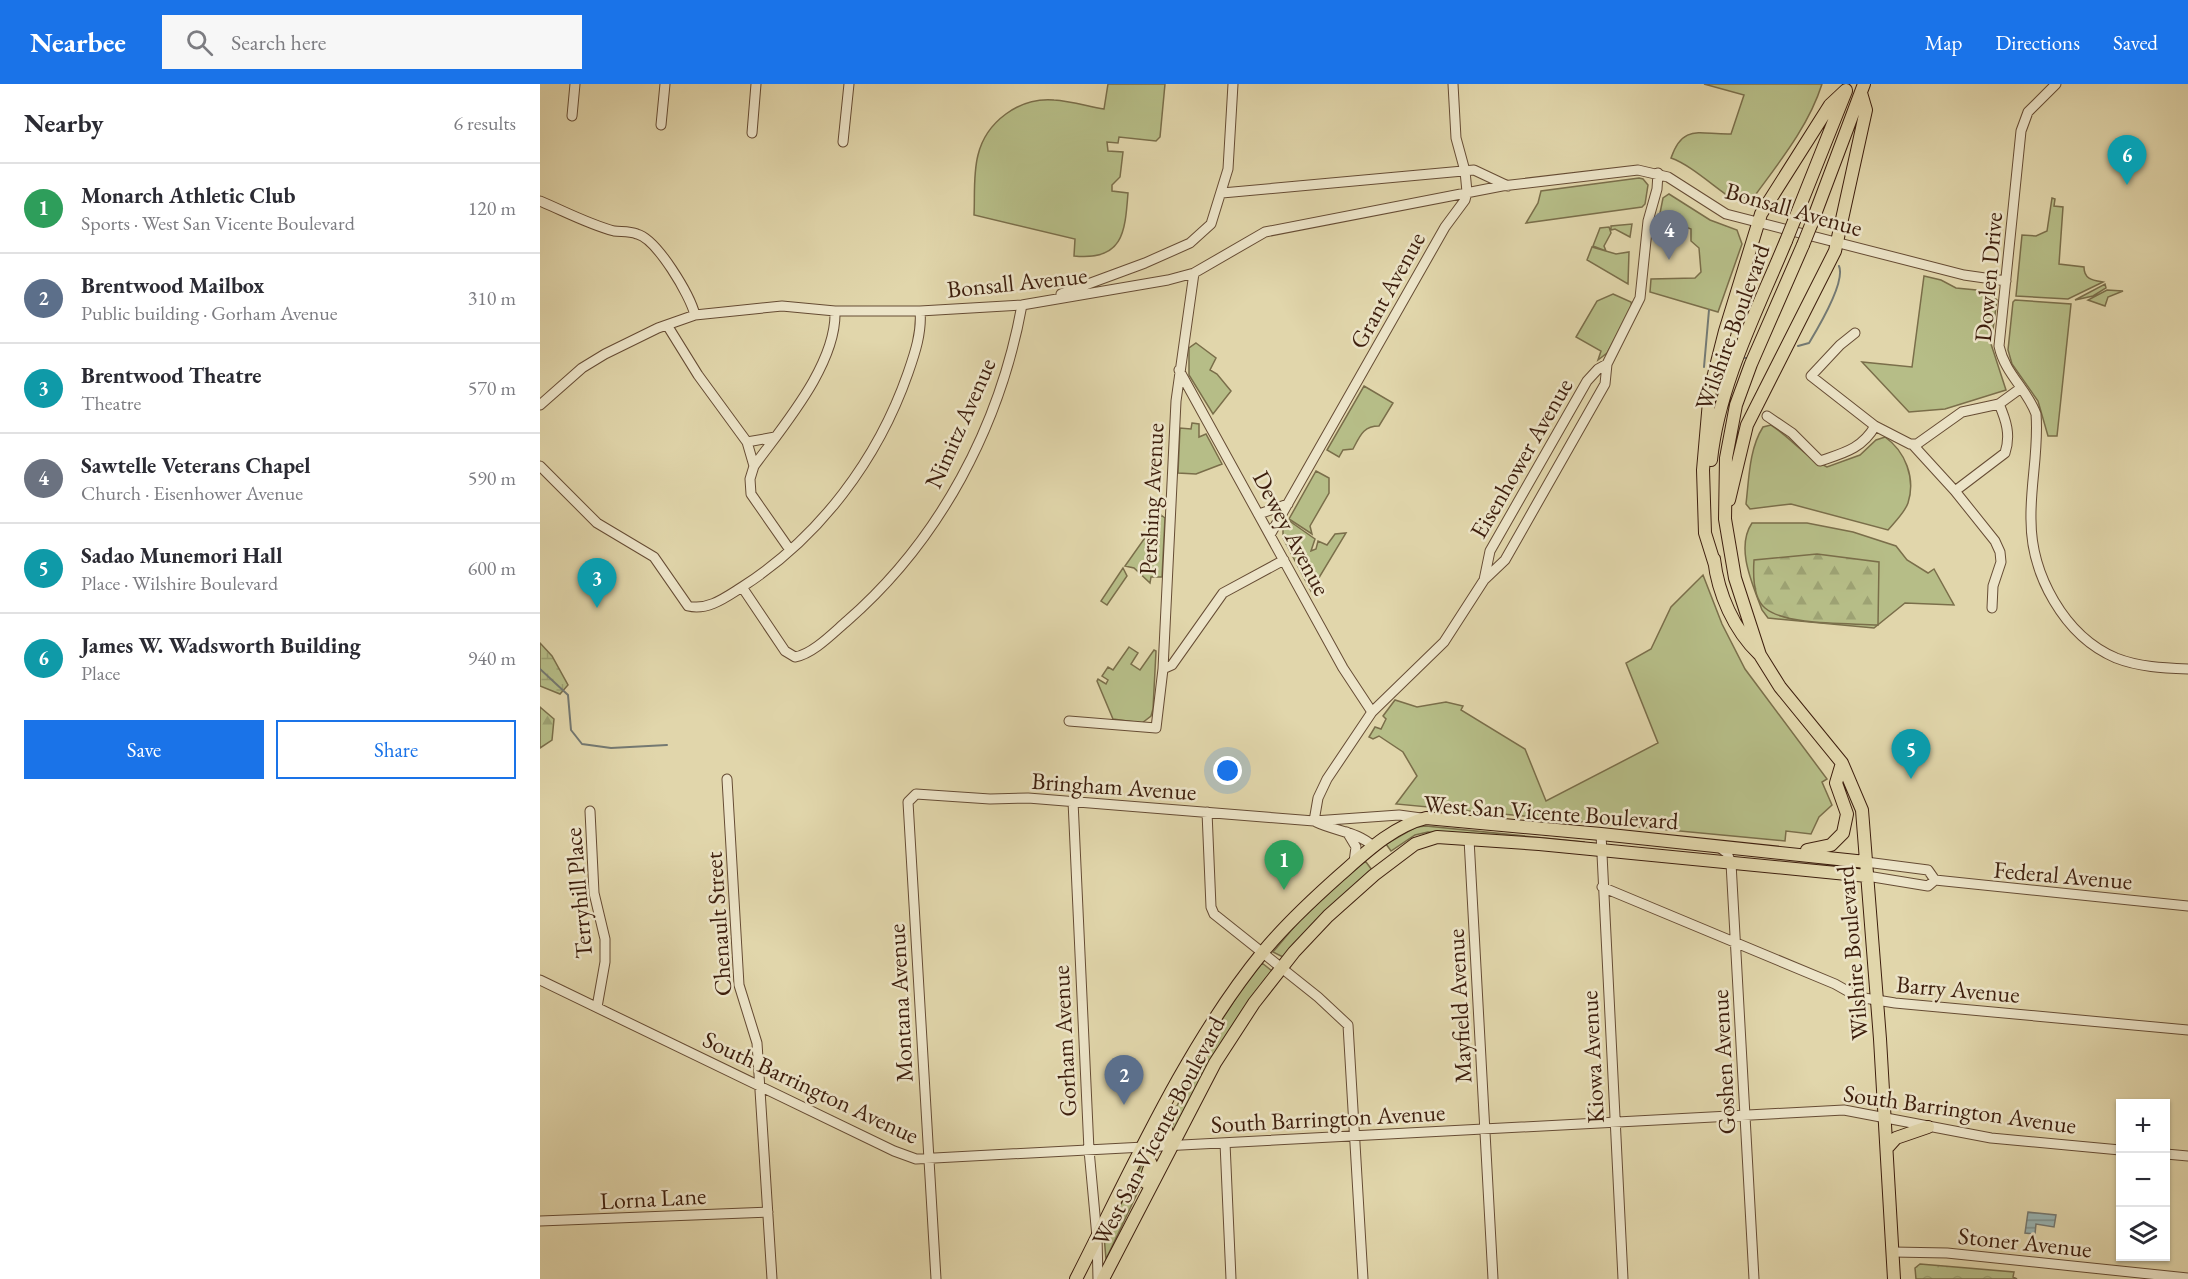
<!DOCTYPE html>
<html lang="en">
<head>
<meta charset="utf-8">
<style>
	:root { --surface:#fff; --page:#f7f7f7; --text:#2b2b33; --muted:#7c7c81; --line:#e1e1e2; --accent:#1a73e8 }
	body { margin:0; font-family:"EB Garamond",serif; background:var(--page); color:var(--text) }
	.controls { position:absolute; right:18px; bottom:18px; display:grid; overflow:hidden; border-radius:0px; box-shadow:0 2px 4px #0004 }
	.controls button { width:54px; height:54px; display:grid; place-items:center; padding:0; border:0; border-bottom:2px solid var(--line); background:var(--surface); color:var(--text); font:30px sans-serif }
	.you { position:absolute; left:688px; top:687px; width:21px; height:21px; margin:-15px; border:4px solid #fff; border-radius:50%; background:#1a73e8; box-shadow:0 0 0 9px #1a73e833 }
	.badge { display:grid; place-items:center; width:39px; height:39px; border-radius:50%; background:var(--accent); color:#fff; font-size:20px; font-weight:700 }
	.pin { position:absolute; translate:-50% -50px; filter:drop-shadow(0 2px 3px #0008) }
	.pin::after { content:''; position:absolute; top:32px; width:21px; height:18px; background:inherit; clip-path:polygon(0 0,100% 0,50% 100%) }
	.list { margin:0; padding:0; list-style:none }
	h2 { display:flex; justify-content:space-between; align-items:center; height:78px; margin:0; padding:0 24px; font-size:26px }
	h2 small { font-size:20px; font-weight:400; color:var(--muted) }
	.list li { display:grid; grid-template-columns:39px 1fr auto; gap:18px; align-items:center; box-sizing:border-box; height:90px; padding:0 24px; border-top:2px solid var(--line) }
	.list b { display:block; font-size:22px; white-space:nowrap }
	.list p { margin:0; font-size:20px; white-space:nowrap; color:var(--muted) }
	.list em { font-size:20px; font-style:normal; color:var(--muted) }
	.actions { display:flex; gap:12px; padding:18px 24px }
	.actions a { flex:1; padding:14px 0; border:2px solid var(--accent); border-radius:0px; text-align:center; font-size:21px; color:var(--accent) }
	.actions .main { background:var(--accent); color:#fff }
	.icon { flex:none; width:33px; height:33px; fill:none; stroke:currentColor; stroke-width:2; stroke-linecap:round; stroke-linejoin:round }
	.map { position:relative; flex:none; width:1648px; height:1195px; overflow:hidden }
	header { display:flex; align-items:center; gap:36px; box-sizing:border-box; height:84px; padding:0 30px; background:var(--accent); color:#fff }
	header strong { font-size:28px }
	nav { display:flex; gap:33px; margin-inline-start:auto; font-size:21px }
	.search { width:420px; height:54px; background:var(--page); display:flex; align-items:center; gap:15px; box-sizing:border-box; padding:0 21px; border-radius:0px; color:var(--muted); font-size:22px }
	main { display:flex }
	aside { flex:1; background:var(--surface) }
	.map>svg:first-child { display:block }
</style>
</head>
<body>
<header>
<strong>Nearbee</strong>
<div class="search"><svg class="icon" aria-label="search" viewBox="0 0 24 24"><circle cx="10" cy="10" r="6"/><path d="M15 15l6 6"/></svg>Search here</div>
<nav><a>Map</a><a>Directions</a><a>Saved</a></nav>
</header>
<main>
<aside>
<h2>Nearby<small>6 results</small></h2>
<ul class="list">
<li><span class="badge" style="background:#2e9e5b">1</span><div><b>Monarch Athletic Club</b><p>Sports · West San Vicente Boulevard</p></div><em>120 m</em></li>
<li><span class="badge" style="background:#5c6f8a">2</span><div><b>Brentwood Mailbox</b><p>Public building · Gorham Avenue</p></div><em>310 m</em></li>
<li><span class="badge" style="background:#0f9aa8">3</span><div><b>Brentwood Theatre</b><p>Theatre</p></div><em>570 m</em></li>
<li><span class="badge" style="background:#6b7280">4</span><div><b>Sawtelle Veterans Chapel</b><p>Church · Eisenhower Avenue</p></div><em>590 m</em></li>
<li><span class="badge" style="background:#0f9aa8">5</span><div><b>Sadao Munemori Hall</b><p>Place · Wilshire Boulevard</p></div><em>600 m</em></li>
<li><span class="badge" style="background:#0f9aa8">6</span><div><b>James W. Wadsworth Building</b><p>Place</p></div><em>940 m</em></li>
</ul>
<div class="actions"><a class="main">Save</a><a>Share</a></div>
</aside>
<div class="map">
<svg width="1648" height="1195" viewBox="0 0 1648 1195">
	<defs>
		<pattern id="forest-firs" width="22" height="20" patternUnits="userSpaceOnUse" patternTransform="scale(1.5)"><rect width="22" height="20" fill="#b6bd87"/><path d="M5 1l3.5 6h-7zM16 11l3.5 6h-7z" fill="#9da273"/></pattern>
		<pattern id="wetland-marsh" width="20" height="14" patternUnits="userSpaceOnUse" patternTransform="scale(1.5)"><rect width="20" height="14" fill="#b6bd87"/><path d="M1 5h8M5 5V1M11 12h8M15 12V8" fill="none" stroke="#9da273"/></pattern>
		<pattern id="park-crowns" width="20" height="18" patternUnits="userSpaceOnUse" patternTransform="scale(1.5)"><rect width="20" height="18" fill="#b6bd87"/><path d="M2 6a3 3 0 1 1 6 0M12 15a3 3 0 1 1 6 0" fill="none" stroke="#9da273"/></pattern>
		<pattern id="water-rules" width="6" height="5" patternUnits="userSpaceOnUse" patternTransform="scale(1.5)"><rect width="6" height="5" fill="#99b6b5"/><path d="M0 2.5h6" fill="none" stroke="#7e9392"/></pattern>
	</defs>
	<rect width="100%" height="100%" fill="#e1d6ab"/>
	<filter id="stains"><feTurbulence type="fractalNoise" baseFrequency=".00333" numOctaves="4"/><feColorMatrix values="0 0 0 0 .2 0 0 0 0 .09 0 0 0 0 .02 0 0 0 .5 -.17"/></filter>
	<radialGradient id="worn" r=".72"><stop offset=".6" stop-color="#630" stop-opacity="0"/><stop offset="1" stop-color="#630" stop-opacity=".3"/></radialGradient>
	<!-- green -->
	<path fill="#b6bd87" stroke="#7a6e4a" stroke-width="1.5" d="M568,0H625L620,53L616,57L579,53L578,59L567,58L568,67L583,68L580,93L572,101V107L588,109C585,149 583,177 534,172L535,155L434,131C435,112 433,90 438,71C446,38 479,13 514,16C530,17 547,22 564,25Z
		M1164,0H1282C1269,41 1241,76 1216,110L1194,116C1174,103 1151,81 1131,74C1143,39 1160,51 1191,50L1204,11Z
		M1099,94L1103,95L1108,101L1105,120L1102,123L986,139L998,119L1001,107Z
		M1129,110L1170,136L1197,146L1202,160L1178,228L1110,208L1111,195L1155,194L1161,188L1159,164L1151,157V145L1140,141L1130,153L1115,154L1123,114Z
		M1512,114L1515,115L1514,122L1523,123L1519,180L1544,183C1544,195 1552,196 1563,198L1528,215L1476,212L1482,151L1496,152L1507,147Z
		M1092,140L1090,153L1075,145L1071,146V142Z
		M1069,143L1071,149L1064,162L1066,167L1053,162L1060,144Z
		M1052,163L1076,170L1089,168L1088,200L1047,176Z
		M1384,192L1401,196L1416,204L1447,207L1457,216L1451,260L1466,306L1405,325L1369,328L1322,278L1372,283Z
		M1565,200L1566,204L1553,212L1535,216Z
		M1567,206L1583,207L1568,213L1565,222L1548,216Z
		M1073,210L1091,218L1092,223L1067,269L1058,276L1061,267L1036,253L1057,217Z
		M1475,216L1531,220L1517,352H1508L1498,317L1472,280L1468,266L1473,218Z
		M656,259L676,274L670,286L677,290L691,307L673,330L649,291V264Z
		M824,302L853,319L839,342C823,342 820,352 813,365L803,366L799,373L787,366Z
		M652,339L659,340V353L666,350L682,380L656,390L638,389L640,344L651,345Z
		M1231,341C1251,354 1265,373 1287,383L1320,371L1336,356L1345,353C1365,367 1376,394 1368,419C1365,428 1354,439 1348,446L1251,420L1210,425L1206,420C1209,395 1209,365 1223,343Z
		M776,387L789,394V409L770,442L772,450L749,435Z
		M621,431L625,434L622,493H611L610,499L594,484L585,482Z
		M748,436L775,455L771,467L776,465L778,457L787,461L795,450L806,449L771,507L743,454V445Z
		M1212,439H1267L1313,448L1356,462L1367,476L1388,489L1394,485L1414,521L1365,519L1334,544L1228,534L1222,526C1213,501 1195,464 1212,439Z
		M583,484L587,492L567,521L561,517Z
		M1163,491L1182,540L1205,585L1287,695L1282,698L1292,721L1279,733L1271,750L1246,747L1245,757L856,720L877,692L863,668L839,652L833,655L829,653L835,643L841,645L846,635L843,632L855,616L877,623L906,618L923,622L921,626L985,665L1006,717L1118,659L1086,579L1111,565L1131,523Z
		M589,563L598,569L591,580L600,586L614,566L616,567L613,625L611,632L602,639L573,635L557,597L558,595L566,600L568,596L562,592L568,583L573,586Z
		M886,742L1044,758L1043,761L888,748L875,751L851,767L846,760L876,743Z
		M826,778L832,786L743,873L733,868L759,837L821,779Z
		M722,879L732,887L690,945L632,1051L630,1035L648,1001L655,978L699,909Z
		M605,1075L607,1089L566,1175L564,1152Z"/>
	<!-- forest -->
	<path fill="url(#forest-firs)" stroke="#7a6e4a" stroke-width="1.5" d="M1277,470L1339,478L1338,541C1309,539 1246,542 1225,524C1213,514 1213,491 1214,476Z
		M0,623L14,635L12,656L0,664Z"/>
	<!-- wetland -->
	<path fill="url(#wetland-marsh)" stroke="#7a6e4a" stroke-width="1.5" d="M0,559L12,572L28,601L20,610L0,602Z"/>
	<!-- park -->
	<path fill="url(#park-crowns)" stroke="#7a6e4a" stroke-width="1.5" d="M1380,1180L1474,1188L1473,1193L1477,1195H1376L1375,1184Z"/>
	<!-- water -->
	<path fill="url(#water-rules)" stroke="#747972" stroke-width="1.5" d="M1488,1128L1516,1131L1514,1143L1496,1140L1495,1150L1485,1149Z"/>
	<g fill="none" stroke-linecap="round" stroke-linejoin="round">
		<!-- stream -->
		<path stroke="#747972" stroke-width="2" d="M1258,262L1269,259C1278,244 1306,198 1299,182
			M1205,274H1207
			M1164,283L1169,226
			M0,585L28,611L31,646L42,660L71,664L127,661"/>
		<defs>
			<path id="minor" d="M1516,0L1488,28L1481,47L1459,262C1465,290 1487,305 1496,330C1499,366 1490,401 1491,436C1491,490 1524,552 1576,574C1599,583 1623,584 1648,585
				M32,32L35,0
				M121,41L125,0
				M212,49L216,0
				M303,58L309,0
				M682,109L934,86L968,102
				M0,117C24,127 48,140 74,147C81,148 89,147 97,150C117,155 150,211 155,231
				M521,210L605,179L650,159L671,140L688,85L693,0
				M127,241L158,291L207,358L214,382
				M1315,249L1300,261L1271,292L1335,342L1370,360H1377L1422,328L1459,320L1481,304
				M639,286L803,584L832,628
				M0,321L42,284L65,270L118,244L155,231L242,222L295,227H380L482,221L628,196L654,189L725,148L962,102L1098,86L1128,93L1186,130L1424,191L1466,197
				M1227,332L1252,349L1280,377C1303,369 1322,365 1335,342
				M207,358L235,353
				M1373,361L1415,407
				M0,382L57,439L114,473L148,522C168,527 186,513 202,503C280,453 338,375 368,289C375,269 382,248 380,227
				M719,430L748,420
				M730,451L905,143L925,116L927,108L925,87L916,54L913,0
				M250,466L211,410L210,395L214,382C243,342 297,280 295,227
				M944,496L950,467L1047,297L1058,285L1067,280
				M202,503L245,567L255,573C273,570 293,549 307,537C400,456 460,342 482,221
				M1452,524L1453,502L1461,478L1460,468L1455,457L1415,407L1465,369C1471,351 1466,336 1459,320
				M623,585L632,581L683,509L744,476
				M529,637L616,644L623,585L636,317L654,189
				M187,695L199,901L217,959L232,1195
				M533,717L549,1066L557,1153L558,1195
				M50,727L54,809L65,855V878L57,923
				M667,728L671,823L674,830L778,913L808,941L823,1195
				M774,737L778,714L787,695L832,628L904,558L944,496L965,476L1065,300L1067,280L1100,214L1108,137L1117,105L1118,89
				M776,738C797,748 817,747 834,763
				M807,748L816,763L814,778
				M1061,750L1083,1195
				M929,755L953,1195
				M1179,763L1187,769L1191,779L1214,1195
				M1326,778L1388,786L1395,796
				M1327,792L1388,802L1395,796L1648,822
				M1062,803L1295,900L1318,913L1355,919L1648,946
				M0,896L354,1067L376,1075L1304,1026L1451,1054L1580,1066
				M685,1059L691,1195
				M1626,1070L1648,1072
				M0,1137L228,1128
				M1353,1168L1407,1169L1648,1194
				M396,1195L368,718L376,710L450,715L488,714L774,737L859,731L881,734"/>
			<path id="major" d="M1254,137L1306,7
				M1271,141L1324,0
				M1263,161L1211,280L1196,321L1186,374L1185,435L1195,494L1220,571L1240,603L1302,679L1322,726L1340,955L1354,1195
				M1171,376C1179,300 1217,227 1246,157
				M1189,416L1207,341L1295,167L1326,26L1321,9
				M1174,475C1178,510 1194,546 1219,570
				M1175,481L1165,449L1163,386L1170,306L1185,247L1221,130L1290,21L1306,6
				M1267,766L1291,761L1303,749L1307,730L1296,699L1302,679
				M631,1062L625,1043L631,1027
				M603,1063L611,1080L605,1098
				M1347,1064L1356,1054L1388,1043
				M536,1195C591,1087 646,962 723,868C746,840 773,815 800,791C825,769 853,742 886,734L1061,750L1326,778
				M563,1195L675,979L714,919L754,868L788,832L834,791L875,760L897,753L999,760L1327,792"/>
		</defs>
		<!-- minor casing -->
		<use href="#minor" stroke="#664c34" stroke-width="11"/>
		<!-- major casing -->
		<use href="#major" stroke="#3d1e0d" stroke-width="14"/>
		<!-- minor -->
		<use href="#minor" stroke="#ece4c8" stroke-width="9"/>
		<!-- major -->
		<use href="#major" stroke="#e1d6ab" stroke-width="12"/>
		<defs>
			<path id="major-bridge" d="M1246,157L1254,137
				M1263,161L1271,141"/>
		</defs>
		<!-- major-bridge casing -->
		<use href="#major-bridge" stroke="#3d1e0d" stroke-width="14" stroke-linecap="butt"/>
		<!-- major-bridge -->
		<use href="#major-bridge" stroke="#e1d6ab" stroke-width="12"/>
	</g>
	<g text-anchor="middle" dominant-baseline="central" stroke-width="5" stroke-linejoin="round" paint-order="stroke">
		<!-- street labels -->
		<g font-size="24" fill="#3d1e0d" stroke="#ece4c8">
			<text transform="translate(1254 125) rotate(16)">Bonsall Avenue</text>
			<text transform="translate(1448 193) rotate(-85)">Dowlen Drive</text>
			<text transform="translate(477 198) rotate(-6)">Bonsall Avenue</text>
			<text transform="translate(847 206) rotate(-61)">Grant Avenue</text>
			<text transform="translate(1192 243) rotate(-70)">Wilshire Boulevard</text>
			<text transform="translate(420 339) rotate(-66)">Nimitz Avenue</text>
			<text transform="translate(981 374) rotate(-60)">Eisenhower Avenue</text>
			<text transform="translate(611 415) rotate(-87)">Pershing Avenue</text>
			<text transform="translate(752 449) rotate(62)">Dewey Avenue</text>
			<text transform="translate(574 702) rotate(4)">Bringham Avenue</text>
			<text transform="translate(1011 728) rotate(4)">West San Vicente Boulevard</text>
			<text transform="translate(1523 791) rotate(5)">Federal Avenue</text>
			<text transform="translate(38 809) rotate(-95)">Terryhill Place</text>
			<text transform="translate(178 840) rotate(-94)">Chenault Street</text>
			<text transform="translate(1312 869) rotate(-95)">Wilshire Boulevard</text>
			<text transform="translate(1418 905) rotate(5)">Barry Avenue</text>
			<text transform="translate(360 919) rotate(-93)">Montana Avenue</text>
			<text transform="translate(919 922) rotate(-93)">Mayfield Avenue</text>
			<text transform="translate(524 957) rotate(-93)">Gorham Avenue</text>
			<text transform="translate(1052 973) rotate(-93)">Kiowa Avenue</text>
			<text transform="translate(1183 978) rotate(-93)">Goshen Avenue</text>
			<text transform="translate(271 1003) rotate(25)">South Barrington Avenue</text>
			<text transform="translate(1420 1025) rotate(8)">South Barrington Avenue</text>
			<text transform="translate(788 1034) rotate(-3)">South Barrington Avenue</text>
			<text transform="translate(618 1047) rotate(-62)">West San Vicente Boulevard</text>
			<text transform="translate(113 1114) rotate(-3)">Lorna Lane</text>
			<text transform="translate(1485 1158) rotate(6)">Stoner Avenue</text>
		</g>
	</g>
	<rect width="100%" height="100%" filter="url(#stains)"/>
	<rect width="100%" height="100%" fill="url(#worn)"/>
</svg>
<div class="controls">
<button>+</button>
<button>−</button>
<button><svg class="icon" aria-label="layers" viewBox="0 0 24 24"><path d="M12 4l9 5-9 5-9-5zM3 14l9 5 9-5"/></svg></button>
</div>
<div class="you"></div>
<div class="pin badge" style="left:744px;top:806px;background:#2e9e5b">1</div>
<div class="pin badge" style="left:584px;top:1021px;background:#5c6f8a">2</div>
<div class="pin badge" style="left:57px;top:524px;background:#0f9aa8">3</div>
<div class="pin badge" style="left:1129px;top:176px;background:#6b7280">4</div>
<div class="pin badge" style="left:1371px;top:695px;background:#0f9aa8">5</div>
<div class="pin badge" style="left:1587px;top:101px;background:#0f9aa8">6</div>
</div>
</main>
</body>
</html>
